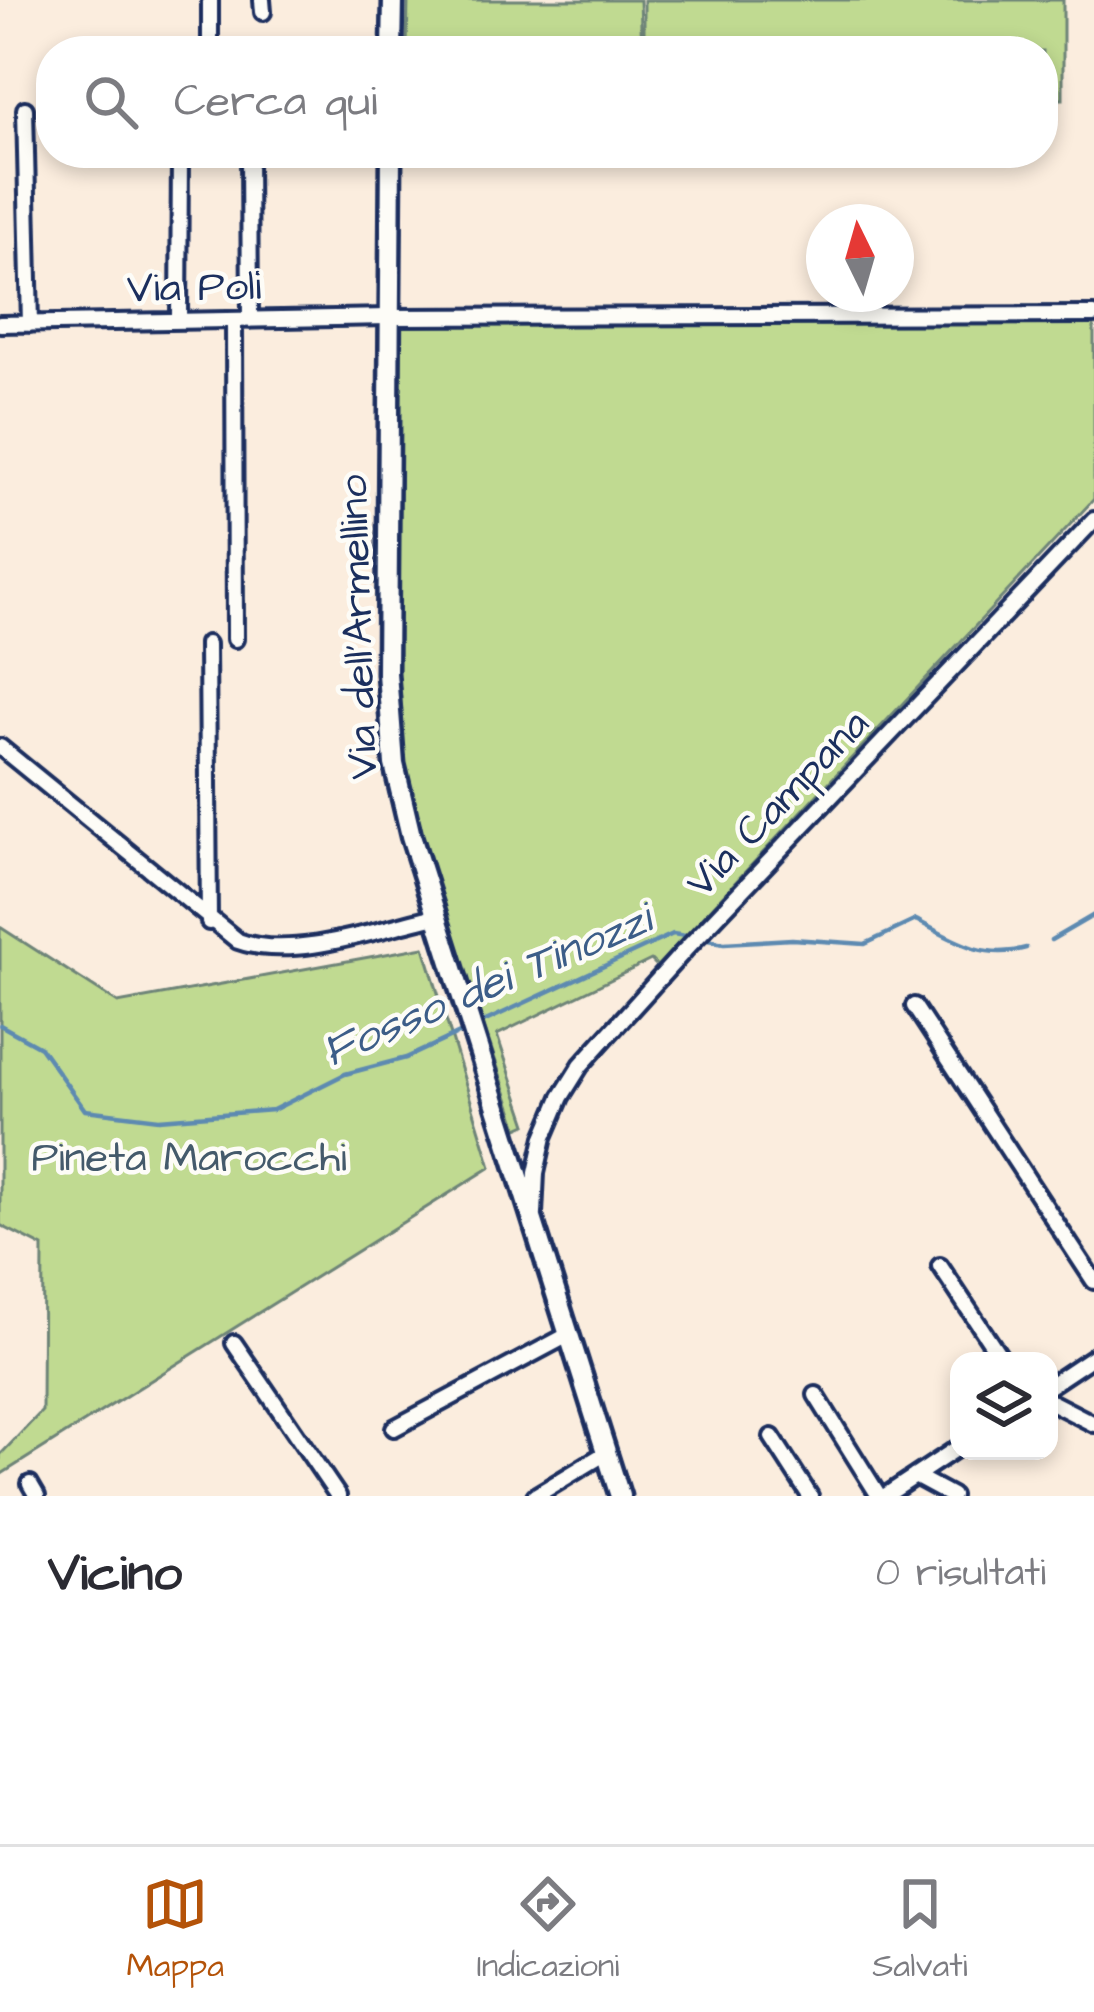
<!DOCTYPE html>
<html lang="it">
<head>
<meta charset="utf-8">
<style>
	:root { --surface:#fff; --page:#f7f7f7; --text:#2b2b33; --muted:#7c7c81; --line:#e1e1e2; --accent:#b45309 }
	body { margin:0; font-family:"Architects Daughter",sans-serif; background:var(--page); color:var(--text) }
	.controls { position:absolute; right:36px; bottom:36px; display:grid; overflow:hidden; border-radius:24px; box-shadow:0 6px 18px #0003 }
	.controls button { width:108px; height:108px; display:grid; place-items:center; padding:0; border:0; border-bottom:3px solid var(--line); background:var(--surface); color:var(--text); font:60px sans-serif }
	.compass { position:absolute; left:806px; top:204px; width:108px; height:108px; border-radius:50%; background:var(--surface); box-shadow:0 6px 18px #0003; rotate:355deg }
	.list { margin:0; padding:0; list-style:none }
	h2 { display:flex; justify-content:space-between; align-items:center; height:156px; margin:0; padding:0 48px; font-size:51px }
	h2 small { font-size:39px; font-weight:400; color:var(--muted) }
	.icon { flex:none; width:66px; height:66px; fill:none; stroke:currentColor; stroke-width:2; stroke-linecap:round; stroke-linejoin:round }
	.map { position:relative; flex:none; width:1094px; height:1496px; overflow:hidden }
	.search { position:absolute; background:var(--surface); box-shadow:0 6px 18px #0003; left:36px; right:36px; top:36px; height:132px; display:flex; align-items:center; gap:30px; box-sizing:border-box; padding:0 42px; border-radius:48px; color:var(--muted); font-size:45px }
	.sheet { height:348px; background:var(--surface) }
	nav { display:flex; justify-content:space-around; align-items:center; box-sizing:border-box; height:168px; border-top:3px solid var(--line); background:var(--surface); font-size:33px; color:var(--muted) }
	nav a { display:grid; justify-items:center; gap:6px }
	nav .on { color:var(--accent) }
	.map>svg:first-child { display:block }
</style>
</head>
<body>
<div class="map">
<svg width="1094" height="1496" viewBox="0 0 1094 1496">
	<rect width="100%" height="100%" fill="#fbedde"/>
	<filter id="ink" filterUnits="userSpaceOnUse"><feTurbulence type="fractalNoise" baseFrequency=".00833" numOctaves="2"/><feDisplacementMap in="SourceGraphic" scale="24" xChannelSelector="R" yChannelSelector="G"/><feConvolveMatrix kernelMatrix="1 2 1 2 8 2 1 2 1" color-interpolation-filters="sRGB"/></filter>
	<g filter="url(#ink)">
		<!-- green -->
		<path fill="#c0da91" stroke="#6e8478" stroke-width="3" d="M408,0H640L642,51H407Z
			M644,0H1063V99H1043V51H644Z
			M1094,318V499L657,966L651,960L497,1035L527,1124L518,1128L402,782L389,671L401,324Z
			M0,927L118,1003L424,947L491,1167L0,1475V1455L42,1411L43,1247L0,1225Z"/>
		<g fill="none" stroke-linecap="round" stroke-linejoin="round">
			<!-- stream -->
			<path stroke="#5d8ab1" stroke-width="4.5" d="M702,939L724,943L792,939L865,944L916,920C953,940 984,961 1026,948
				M1051,940L1094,915
				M0,1025L40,1047L85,1110L159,1119L273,1110L345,1074L406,1058L466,1030
				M477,1025L673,934L691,937"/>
			<defs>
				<path id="street" d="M210,0V51
					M262,0L263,12
					M25,109L30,324
					M249,153L250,320
					M234,320L235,639
					M179,321L180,153
					M0,324L389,317L1094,315
					M207,644L209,922
					M0,747L238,941C294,961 378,929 436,916
					M914,1006L1094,1281
					M534,1214L536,1173L544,1137L561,1097L581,1065L685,950L1094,520
					M940,1266L1003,1361
					M234,1343L338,1496
					M1049,1386L1094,1356
					M816,1395L879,1496
					M1049,1401L1094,1424
					M394,1428L568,1335
					M772,1437L810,1496
					M915,1476L952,1496
					M30,1484L37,1496
					M535,1496L606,1453
					M885,1496L959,1447"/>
				<path id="secondary" d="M392,51L393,0
					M391,153L387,673L394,764L411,836L620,1496"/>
			</defs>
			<!-- street casing -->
			<use href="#street" stroke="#1b2f5e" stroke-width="22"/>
			<!-- secondary casing -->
			<use href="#secondary" stroke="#1b2f5e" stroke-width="27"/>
			<!-- street -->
			<use href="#street" stroke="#fdfcf7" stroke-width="14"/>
			<!-- secondary -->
			<use href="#secondary" stroke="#fdfcf7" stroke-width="18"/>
		</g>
	</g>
	<g text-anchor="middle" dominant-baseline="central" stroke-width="9" stroke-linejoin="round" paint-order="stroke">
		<!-- street labels -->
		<g font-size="42" fill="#1b2f5e" stroke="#fdfcf7">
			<text transform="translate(194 288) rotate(-1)">Via Poli</text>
			<text transform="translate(359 627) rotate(-92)">Via dell'Armellino</text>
			<text transform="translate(778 804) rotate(-46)">Via Campana</text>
		</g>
		<!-- park labels -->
		<g font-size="42" fill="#445a6b" stroke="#fdfcf7">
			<text x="189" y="1159">Pineta Marocchi</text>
		</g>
		<!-- water labels -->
		<g font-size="45" font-style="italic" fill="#3c5d88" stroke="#fdfcf7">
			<text transform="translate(487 986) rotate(-23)">Fosso dei Tinozzi</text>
		</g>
	</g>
</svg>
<div class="controls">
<button><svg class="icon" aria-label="layers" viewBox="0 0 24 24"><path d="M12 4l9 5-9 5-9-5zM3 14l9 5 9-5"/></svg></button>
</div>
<svg class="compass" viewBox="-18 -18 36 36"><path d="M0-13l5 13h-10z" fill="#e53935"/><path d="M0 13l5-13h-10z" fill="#7c7c81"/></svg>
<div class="search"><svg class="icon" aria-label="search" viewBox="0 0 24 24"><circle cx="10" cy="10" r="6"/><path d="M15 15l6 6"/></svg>Cerca qui</div>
</div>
<section class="sheet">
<h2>Vicino<small>0 risultati</small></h2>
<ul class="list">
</ul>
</section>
<nav>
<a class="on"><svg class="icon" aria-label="map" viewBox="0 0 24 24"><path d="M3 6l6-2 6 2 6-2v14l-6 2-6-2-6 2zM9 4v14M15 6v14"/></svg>Mappa</a>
<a><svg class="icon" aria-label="directions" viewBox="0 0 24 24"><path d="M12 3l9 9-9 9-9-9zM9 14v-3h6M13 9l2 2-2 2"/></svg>Indicazioni</a>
<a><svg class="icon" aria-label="saved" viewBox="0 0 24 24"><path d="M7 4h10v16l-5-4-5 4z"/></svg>Salvati</a>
</nav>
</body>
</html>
